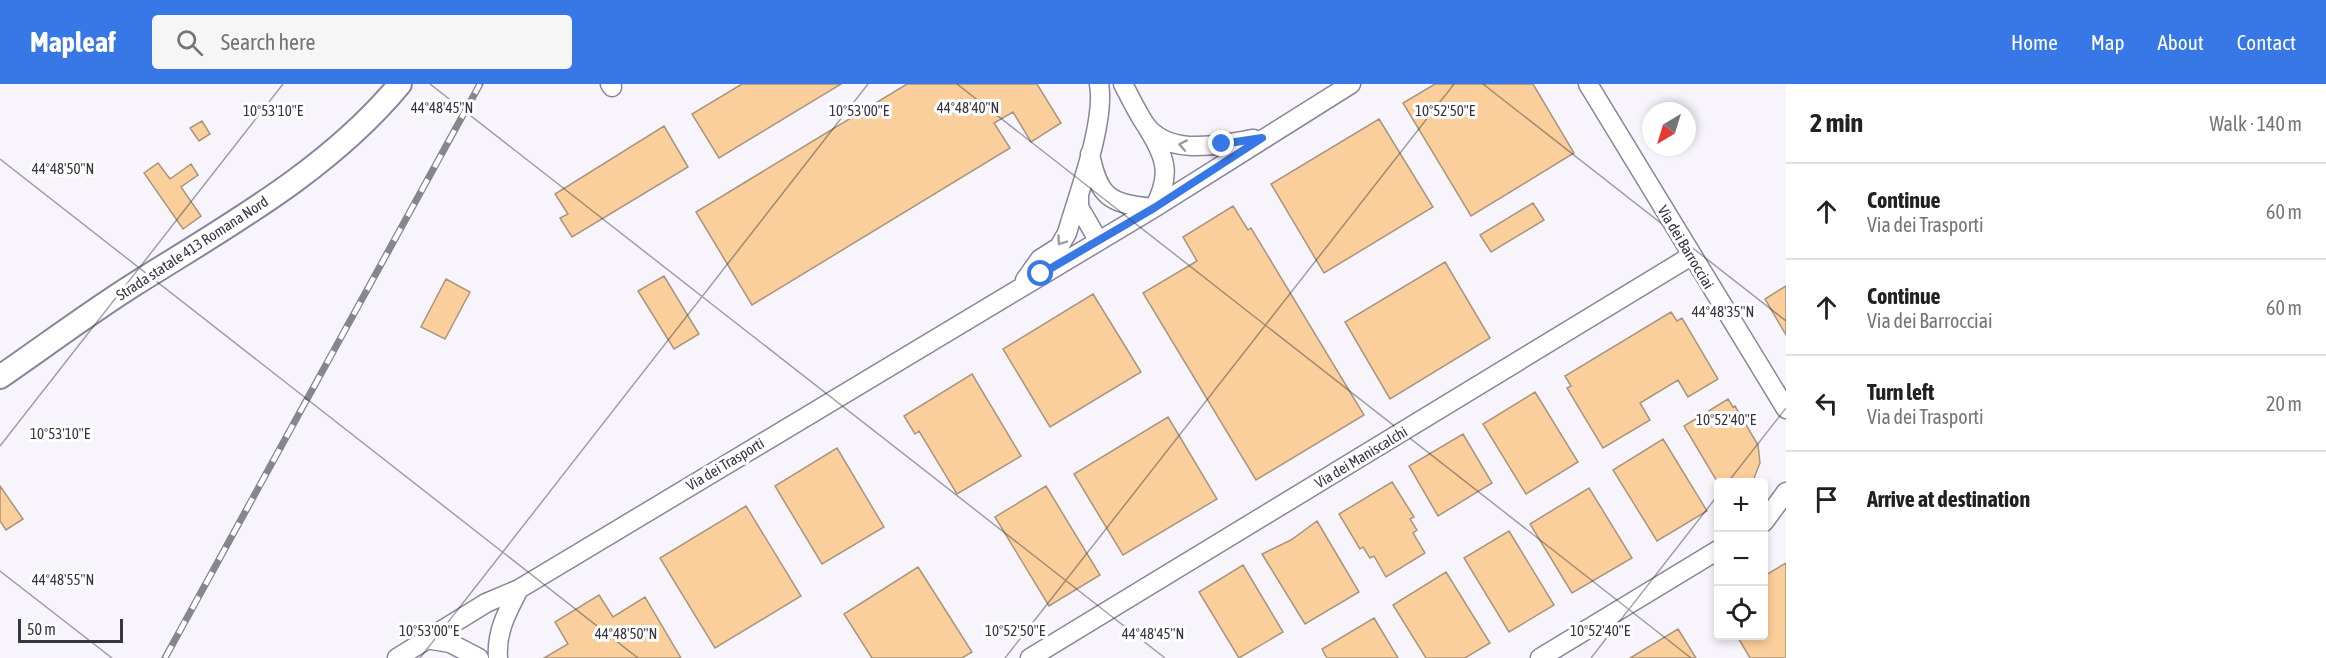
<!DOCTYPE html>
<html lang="en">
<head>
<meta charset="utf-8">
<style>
	:root { --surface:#fff; --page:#f6f6f6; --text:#202124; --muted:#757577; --line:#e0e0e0; --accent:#3878e6 }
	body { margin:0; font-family:"Asap Condensed",sans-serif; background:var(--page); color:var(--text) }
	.controls { position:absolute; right:18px; bottom:18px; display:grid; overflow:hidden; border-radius:6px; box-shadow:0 3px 9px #0003 }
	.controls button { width:54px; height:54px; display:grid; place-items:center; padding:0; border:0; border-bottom:2px solid var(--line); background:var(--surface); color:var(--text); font:30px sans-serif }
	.compass { position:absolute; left:1642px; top:18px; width:54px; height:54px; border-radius:50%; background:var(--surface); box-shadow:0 3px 9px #0003; rotate:218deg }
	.scale { position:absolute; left:18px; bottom:15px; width:105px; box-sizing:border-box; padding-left:6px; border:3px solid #373540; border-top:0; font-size:16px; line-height:21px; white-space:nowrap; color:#373540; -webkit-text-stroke:4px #fff; paint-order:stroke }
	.stop { position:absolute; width:18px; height:18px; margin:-14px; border:4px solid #3878e6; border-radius:50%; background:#fff }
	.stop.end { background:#3878e6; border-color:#fff; box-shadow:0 2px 6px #0008 }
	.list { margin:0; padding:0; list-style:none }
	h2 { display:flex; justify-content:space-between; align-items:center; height:78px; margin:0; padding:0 24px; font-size:26px }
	h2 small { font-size:20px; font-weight:400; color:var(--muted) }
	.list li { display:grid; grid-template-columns:39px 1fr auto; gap:18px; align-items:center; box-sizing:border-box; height:96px; padding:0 24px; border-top:2px solid var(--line) }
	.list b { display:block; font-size:22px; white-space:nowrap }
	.list p { margin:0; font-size:20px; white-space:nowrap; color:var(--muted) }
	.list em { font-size:20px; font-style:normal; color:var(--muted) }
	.icon { flex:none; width:33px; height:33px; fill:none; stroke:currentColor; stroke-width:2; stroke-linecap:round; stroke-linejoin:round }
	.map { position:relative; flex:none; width:1786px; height:574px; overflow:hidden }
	header { display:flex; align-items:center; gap:36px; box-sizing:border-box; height:84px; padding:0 30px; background:var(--accent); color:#fff }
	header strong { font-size:28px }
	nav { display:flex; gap:33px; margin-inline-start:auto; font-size:21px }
	.search { width:420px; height:54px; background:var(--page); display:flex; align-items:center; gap:15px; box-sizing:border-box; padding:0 21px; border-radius:6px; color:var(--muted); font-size:22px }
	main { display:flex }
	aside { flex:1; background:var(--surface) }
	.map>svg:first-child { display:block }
</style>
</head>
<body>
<header>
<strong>Mapleaf</strong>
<div class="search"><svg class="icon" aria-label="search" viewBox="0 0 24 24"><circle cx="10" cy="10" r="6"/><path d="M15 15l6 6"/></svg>Search here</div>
<nav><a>Home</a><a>Map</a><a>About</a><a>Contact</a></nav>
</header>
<main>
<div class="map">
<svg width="1786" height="574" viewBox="0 0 1786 574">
	<rect width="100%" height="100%" fill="#f7f5fb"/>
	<!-- building -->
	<path fill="#fbcf9b" stroke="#a9957e" stroke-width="1.5" d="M742,0H841L719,74L692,30Z
		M907,0H1037L1061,39L1031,58L1013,28L994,39L1010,64L752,221L696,128Z
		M1435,0H1533L1574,69L1471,132L1403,19Z
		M1379,35L1433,123L1324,189L1271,100Z
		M202,37L210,50L199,57L190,44Z
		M664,42L688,83L572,153L560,134L568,130L555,110Z
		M158,79L170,95L191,80L198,91L181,103L201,132L183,145L144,89Z
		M1533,119L1544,136L1491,168L1480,151Z
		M1233,122L1248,146L1251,144L1364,331L1256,396L1143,209L1197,177L1183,153Z
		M1445,178L1490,254L1390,315L1345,238Z
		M664,192L699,250L674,265L638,207Z
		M446,195L470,208L445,255L421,243Z
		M1786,202V251L1765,215Z
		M1093,210L1141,288L1050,343L1003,265Z
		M1671,228L1677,237L1682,234L1718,295L1688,313L1678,296L1640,319L1650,336L1603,364L1567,304L1571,302L1565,292Z
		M972,290L1021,372L957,410L919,347L915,350L904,332Z
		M1535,308L1578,378L1526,410L1483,340Z
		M1728,315L1733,323L1735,322L1758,361L1760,379L1752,399H1718L1684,342Z
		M1168,333L1217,415L1123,471L1074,390Z
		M1463,350L1492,399L1438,432L1409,382Z
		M1663,355L1707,427L1657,457L1613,386Z
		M837,364L884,443L822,480L775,402Z
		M1392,398L1414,433L1410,435L1417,446L1413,449L1425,469L1386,493L1374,472L1370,474L1363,463L1360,465L1339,430Z
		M0,402L23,435L6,446L0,437Z
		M1046,402L1100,491L1049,522L995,433Z
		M1589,404L1632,474L1572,509L1530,440Z
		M746,422L801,512L715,564L660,474Z
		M1317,437L1359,508L1305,540L1262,470L1291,456Z
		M1509,447L1554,521L1509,548L1464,474Z
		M1786,479V574H1750L1737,552H1764V492Z
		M1243,481L1283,548L1239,574L1199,508Z
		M918,483L972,568L962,574H872L844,530Z
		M1446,488L1490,559L1465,574H1426L1393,521Z
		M599,511L613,533L645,513L681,574H544L568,560L555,538Z
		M1374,534L1398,574H1327L1322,565Z
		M1678,545L1696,574H1630Z"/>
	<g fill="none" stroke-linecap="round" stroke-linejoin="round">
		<defs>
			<path id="minor" d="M610,0L612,3
				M1123,0C1130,13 1137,28 1145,40C1169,74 1221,60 1254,55
				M1588,0L1786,325
				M1148,45C1167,75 1171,92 1154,124
				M1090,70C1099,114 1110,120 1154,124
				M1079,112V123L1098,156
				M1025,196L1040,175L1059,163L1067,149C1078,111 1106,37 1099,0
				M1764,438L1786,408
				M426,555L450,559L479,574
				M397,574L486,519L519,505L1154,124L1351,0
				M498,574C496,548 507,528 519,505
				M1030,574L1691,172
				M1540,574L1718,466"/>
			<path id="major" d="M0,293C45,262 89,229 135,200C229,141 329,86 400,0"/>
		</defs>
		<!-- minor casing -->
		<use href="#minor" stroke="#8a849e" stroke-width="21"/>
		<!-- major casing -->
		<use href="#major" stroke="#8a849e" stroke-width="26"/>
		<!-- minor -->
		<use href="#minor" stroke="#fff" stroke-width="18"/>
		<!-- major -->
		<use href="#major" stroke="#fff" stroke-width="22"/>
		<defs>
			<path id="rail" d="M165,574L480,0"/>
		</defs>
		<!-- rail casing -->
		<use href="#rail" stroke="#87858e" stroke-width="7"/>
		<!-- rail -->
		<use href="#rail" stroke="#fff" stroke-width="4.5" stroke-dasharray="14" stroke-linecap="butt"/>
	</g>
	<!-- one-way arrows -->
	<defs><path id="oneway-chevron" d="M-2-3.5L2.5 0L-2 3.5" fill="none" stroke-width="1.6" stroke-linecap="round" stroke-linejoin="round" transform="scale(1.5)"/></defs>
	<g stroke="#9b9aa0">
		<use href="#oneway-chevron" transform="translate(1183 61) rotate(-169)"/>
		<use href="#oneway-chevron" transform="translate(1061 157) rotate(125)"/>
	</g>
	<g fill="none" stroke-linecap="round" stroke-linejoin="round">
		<!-- route -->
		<path stroke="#3878e6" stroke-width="8" d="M1041,190L1154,124L1262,54L1222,60"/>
	</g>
	<!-- ticks -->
	<path fill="none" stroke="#373540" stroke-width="1.5" stroke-opacity="0.45" d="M430,0L1165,574M957,0L1691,574M1483,0L1786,237M0,75L638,574M0,362L283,0M1728,398L1786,324M0,487L112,574M420,574L868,0M1005,574L1454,0M1591,574L1718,411"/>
	<g text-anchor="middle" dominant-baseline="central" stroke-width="6" stroke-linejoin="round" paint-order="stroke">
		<!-- street labels -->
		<g font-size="15" fill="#373540" stroke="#fff">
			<text transform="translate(1686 163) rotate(59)">Via dei Barrocciai</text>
			<text transform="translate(192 164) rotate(-33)">Strada statale 413 Romana Nord</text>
			<text transform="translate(1361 373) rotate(-31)">Via dei Maniscalchi</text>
			<text transform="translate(725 380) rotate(-31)">Via dei Trasporti</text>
		</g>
	</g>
	<g font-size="15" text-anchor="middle" fill="#373540" stroke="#fff" stroke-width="6" stroke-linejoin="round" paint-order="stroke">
		<text x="968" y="29">44°48'40"N</text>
		<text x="442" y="29">44°48'45"N</text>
		<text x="273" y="32">10°53'10"E</text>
		<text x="859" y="32">10°53'00"E</text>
		<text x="1445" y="32">10°52'50"E</text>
		<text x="63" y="90">44°48'50"N</text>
		<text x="1723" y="233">44°48'35"N</text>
		<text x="1726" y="341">10°52'40"E</text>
		<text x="60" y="355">10°53'10"E</text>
		<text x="63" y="501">44°48'55"N</text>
		<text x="429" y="552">10°53'00"E</text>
		<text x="1015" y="552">10°52'50"E</text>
		<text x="1600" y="552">10°52'40"E</text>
		<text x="626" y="555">44°48'50"N</text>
		<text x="1153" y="555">44°48'45"N</text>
	</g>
</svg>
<div class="controls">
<button>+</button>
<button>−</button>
<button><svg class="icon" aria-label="locate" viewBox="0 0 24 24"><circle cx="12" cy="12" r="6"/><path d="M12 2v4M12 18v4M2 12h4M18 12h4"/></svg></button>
</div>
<svg class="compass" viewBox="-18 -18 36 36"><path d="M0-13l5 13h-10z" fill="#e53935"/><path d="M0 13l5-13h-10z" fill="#757577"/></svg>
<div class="scale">50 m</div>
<div class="stop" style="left:1041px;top:190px"></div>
<div class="stop end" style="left:1222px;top:60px"></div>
</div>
<aside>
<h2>2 min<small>Walk · 140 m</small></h2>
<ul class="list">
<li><svg class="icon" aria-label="ahead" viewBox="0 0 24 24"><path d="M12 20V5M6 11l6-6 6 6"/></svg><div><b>Continue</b><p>Via dei Trasporti</p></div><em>60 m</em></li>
<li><svg class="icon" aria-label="ahead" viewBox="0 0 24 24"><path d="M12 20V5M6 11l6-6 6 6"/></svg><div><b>Continue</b><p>Via dei Barrocciai</p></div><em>60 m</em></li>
<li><svg class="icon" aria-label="left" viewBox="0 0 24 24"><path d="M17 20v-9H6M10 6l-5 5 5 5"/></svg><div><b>Turn left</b><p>Via dei Trasporti</p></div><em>20 m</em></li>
<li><svg class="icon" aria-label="arrive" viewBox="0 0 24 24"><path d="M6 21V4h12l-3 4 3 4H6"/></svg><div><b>Arrive at destination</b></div></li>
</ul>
</aside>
</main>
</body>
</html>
